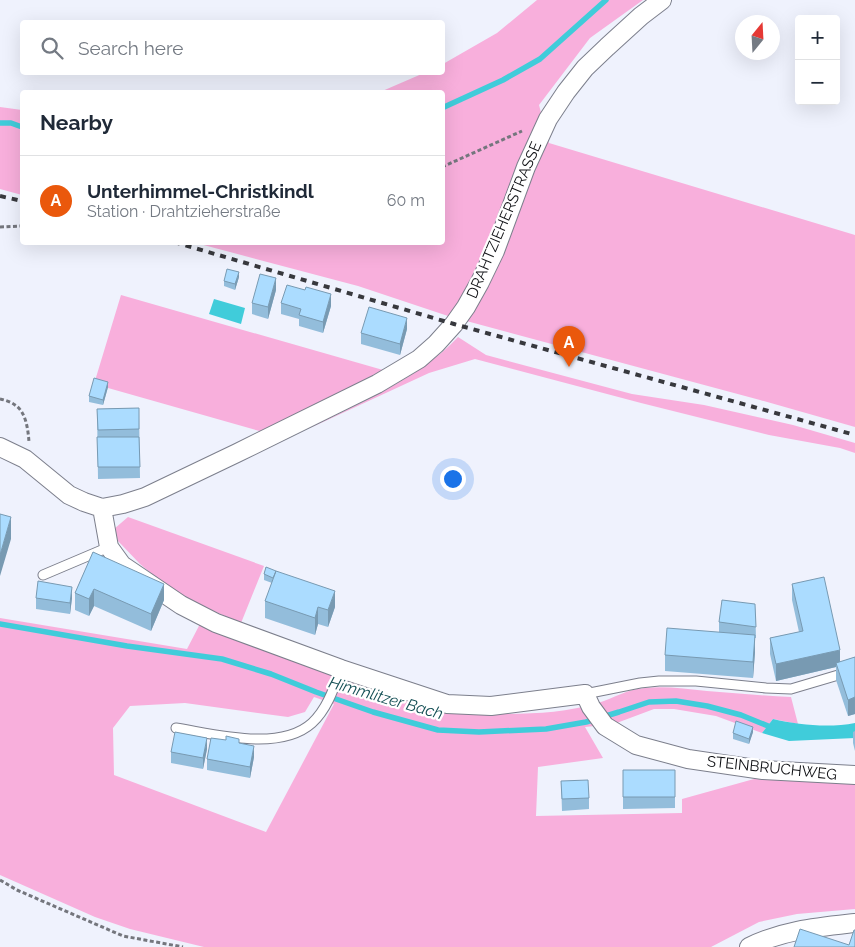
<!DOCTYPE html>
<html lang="en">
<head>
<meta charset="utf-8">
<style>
	:root { --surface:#fff; --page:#f2f2f3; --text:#1f2937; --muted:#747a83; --line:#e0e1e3; --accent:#ea580c }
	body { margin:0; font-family:Raleway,sans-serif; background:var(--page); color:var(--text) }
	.controls { position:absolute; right:15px; top:15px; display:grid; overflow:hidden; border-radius:5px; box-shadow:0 5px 20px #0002 }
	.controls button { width:45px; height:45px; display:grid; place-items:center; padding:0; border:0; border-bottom:1px solid var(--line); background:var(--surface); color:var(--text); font:25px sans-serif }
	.compass { position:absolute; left:735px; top:15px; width:45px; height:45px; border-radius:50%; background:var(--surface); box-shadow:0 5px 20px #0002; rotate:18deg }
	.you { position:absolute; left:452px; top:478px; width:18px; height:18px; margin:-12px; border:4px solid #fff; border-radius:50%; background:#1a73e8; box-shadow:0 0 0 8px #1a73e833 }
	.badge { display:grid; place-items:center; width:32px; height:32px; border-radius:50%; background:var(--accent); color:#fff; font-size:16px; font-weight:700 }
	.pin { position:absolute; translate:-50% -41px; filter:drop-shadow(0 1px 2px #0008) }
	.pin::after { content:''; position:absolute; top:26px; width:18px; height:15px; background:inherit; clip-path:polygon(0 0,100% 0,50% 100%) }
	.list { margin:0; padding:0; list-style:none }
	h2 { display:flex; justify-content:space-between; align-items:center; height:65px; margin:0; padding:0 20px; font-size:21px }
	h2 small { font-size:16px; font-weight:400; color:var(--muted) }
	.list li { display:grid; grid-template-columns:32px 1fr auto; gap:15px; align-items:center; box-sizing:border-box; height:90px; padding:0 20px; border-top:1px solid var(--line) }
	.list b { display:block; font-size:19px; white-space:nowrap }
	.list p { margin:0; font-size:16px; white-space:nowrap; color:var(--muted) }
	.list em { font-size:16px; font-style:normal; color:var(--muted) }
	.icon { flex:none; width:28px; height:28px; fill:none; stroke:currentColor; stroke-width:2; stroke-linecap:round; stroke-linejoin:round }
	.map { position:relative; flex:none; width:855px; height:947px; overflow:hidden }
	.search { position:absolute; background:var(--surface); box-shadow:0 5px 20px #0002; left:20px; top:20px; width:425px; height:55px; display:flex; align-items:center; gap:12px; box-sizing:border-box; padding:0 18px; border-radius:5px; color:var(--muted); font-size:19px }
	.panel { position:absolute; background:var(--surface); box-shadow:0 5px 20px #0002; left:20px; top:90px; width:425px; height:155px; border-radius:5px }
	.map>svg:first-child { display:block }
</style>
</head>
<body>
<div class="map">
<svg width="855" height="947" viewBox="0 0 855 947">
	<rect width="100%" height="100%" fill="#eff2fd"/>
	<!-- green -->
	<path fill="#f8afdc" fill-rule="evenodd" d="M537,0H643L590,38L539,105L549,143L855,235V427L760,400L448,316L358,286L196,243L442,242V92H380L424,73L442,72L443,64L497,33Z
		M0,107L22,110V195L0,189Z
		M121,295L383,370L263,432L94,384Z
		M458,337L486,355L632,394L704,405L793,425L855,443V453L840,448L769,435L641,403L475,359L429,373L308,429C358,404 420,378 458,337Z
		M128,517L264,566L241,623L177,595L140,564L118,541L114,529Z
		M0,618L187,649L201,622L495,714C530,714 565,713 598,703C614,698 628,689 645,688C666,686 686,689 707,691C735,693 763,696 791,697L798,724L773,719L762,733L716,716L674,709H654L614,724L585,727L603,758L538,767L536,816L682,813V799L754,779L855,781V909L797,914L759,922L711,947H204L130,929L95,917L0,875ZM314,697L334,704L266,832L114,775L113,728L130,706L185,703L288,717L305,712Z"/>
	<!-- water -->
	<path fill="#40ccda" d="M214,299L245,308L241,324L209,314Z
		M773,719C799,725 829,728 855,723V738L789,741L762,733Z"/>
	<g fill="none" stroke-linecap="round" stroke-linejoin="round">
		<!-- stream -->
		<path stroke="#40ccda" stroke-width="5.5" d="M442,108L503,80L540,59L606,0
			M0,123H11L22,127
			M0,624L127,646L222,659L271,674L316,692L373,712L438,730L479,732L546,729L586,722L619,712L649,702L676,701L707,706L741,715L773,728"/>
		<defs>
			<path id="service" d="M43,575L109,547
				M585,694L640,683L659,681H696L766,688L791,689L855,670
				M176,728C215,734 280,752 312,723C327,709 334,688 341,669"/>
			<path id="minor" d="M0,447L25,459L69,495L84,502L102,508L123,504L145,497L237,453L377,384L419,359L436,344L454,324L466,307L480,282L495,251L526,167L548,119L566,92L585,68L607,47L641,16L662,0
				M102,508L109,547L122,565L181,605L216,623L341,669L447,704L491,706L585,694L591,707L605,726L636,745L688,759L763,770L855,775
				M749,947C783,930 819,927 855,923"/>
		</defs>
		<!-- service casing -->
		<use href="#service" stroke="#7c7f8c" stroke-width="11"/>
		<!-- minor casing -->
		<use href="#minor" stroke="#7c7f8c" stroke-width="20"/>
		<!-- path -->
		<path stroke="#74767d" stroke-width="3" stroke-dasharray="4 2.5" stroke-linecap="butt" d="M442,167L522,131
			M0,227L22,226
			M0,399C5,400 11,402 15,405C26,412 28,429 29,442
			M0,880L17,890L123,936L183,947"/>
		<!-- service -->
		<use href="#service" stroke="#fff" stroke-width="9"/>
		<!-- minor -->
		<use href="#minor" stroke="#fff" stroke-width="18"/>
		<!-- rail -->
		<path stroke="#38393e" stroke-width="4" stroke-dasharray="6 6" stroke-linecap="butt" d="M0,196L22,201
			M174,242L454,324L855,435"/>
	</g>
	<!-- wall -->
	<path fill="#93bddb" d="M239,277L235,290L224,286V281Z
		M276,290L268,319L252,314V303Z
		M281,303L331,306L323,333L299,326V319L281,314Z
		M407,329L400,355L361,344V333Z
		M108,387L103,405L89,402V396Z
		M139,408L140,478L98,479L97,409Z
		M93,552L164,600L151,631L94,606L89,616L75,610V593Z
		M266,567L335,607L328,627L318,624L315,635L265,618V601L272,583L264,580V574Z
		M792,584L840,662L855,657V714L848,716L836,680V667L776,681L770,654V638L799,632L792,600Z
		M36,598H72L70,614L36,609Z
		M755,604L756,638H755V652L753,678L665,671V655L719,632V622Z
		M855,731V751L853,743V732Z
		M753,732L749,744L733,739V733Z
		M239,743L254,757L250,778L207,770V759Z
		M207,749L203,769L171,763V752Z
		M623,770H675V808L623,809Z
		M561,781L589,798V809L562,811Z"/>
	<!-- shaded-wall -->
	<path fill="#789ab2" d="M239,272V277L235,290V284Z
		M276,278V290L268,319V307Z
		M331,294V306L323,333V322Z
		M407,318V329L400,355V344Z
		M108,382V387L103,405V400Z
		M11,517V539L0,576V555Z
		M164,584V600L151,631V614Z
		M72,587V598L70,614V603Z
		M94,589V606L89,616V599Z
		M335,591V607L328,627V610Z
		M318,607V624L315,635V618Z
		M755,635V652L753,678V662Z
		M840,650V667L836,663V667L776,681V664Z
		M855,697V714L848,716V700Z
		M753,727V732L749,744V739Z
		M207,738V749L203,769V758Z
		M254,746V757L250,778V767Z"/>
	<!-- building -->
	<path fill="#abdcff" stroke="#789ab2" d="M227,269L239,272L235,284L224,281Z
		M260,274L276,278L268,307L252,303Z
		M287,285L305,290L306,287L331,294L323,322L299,315L301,309L281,303Z
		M369,307L407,318L400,344L361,333Z
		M94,378L108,382L103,400L89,396Z
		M139,408V429L98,430L97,409Z
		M97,437H139L140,467H98Z
		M0,514L11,517L0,555Z
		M93,552L164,584L151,614L94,589L89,599L75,593Z
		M266,567L276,571L273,578L264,574Z
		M276,571L335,591L328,610L318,607L315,618L265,601Z
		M824,577L840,650L776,664L770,638L803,631L792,584Z
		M38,581L72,587L70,603L36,598Z
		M722,600L755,604L756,627L719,622Z
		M667,628L755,635L753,662L665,655Z
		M855,657V697L848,700L836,663Z
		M736,721L753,727L749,739L733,733Z
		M175,732L207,738L203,758L171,752Z
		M226,736L239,739V743L254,746L250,767L207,759L211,738L226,740Z
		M623,770H675V797H623Z
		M588,780L589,798L562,799L561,781Z
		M800,929L849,945L854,930H855V947H794Z"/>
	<g text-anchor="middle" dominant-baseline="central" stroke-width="4.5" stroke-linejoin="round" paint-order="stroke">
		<!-- street labels -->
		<g font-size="15" fill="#0d0e12" stroke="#fff">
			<text transform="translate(504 220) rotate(-67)">DRAHTZIEHERSTRASSE</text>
			<text transform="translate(772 768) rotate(6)">STEINBRUCHWEG</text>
		</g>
		<!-- water labels -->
		<g font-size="16" font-style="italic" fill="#144f55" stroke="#fff">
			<text transform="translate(386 698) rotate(16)">Himmlitzer Bach</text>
		</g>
	</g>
</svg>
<div class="controls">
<button>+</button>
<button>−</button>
</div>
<svg class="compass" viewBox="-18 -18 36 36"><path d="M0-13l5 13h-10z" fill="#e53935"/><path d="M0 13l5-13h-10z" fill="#747a83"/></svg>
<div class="you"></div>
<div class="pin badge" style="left:569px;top:367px">A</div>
<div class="search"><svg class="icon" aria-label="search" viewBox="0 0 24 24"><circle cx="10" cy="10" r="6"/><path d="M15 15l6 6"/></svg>Search here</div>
<section class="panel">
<h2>Nearby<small></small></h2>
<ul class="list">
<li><span class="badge">A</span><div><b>Unterhimmel-Christkindl</b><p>Station · Drahtzieherstraße</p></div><em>60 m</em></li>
</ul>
</section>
</div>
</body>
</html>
